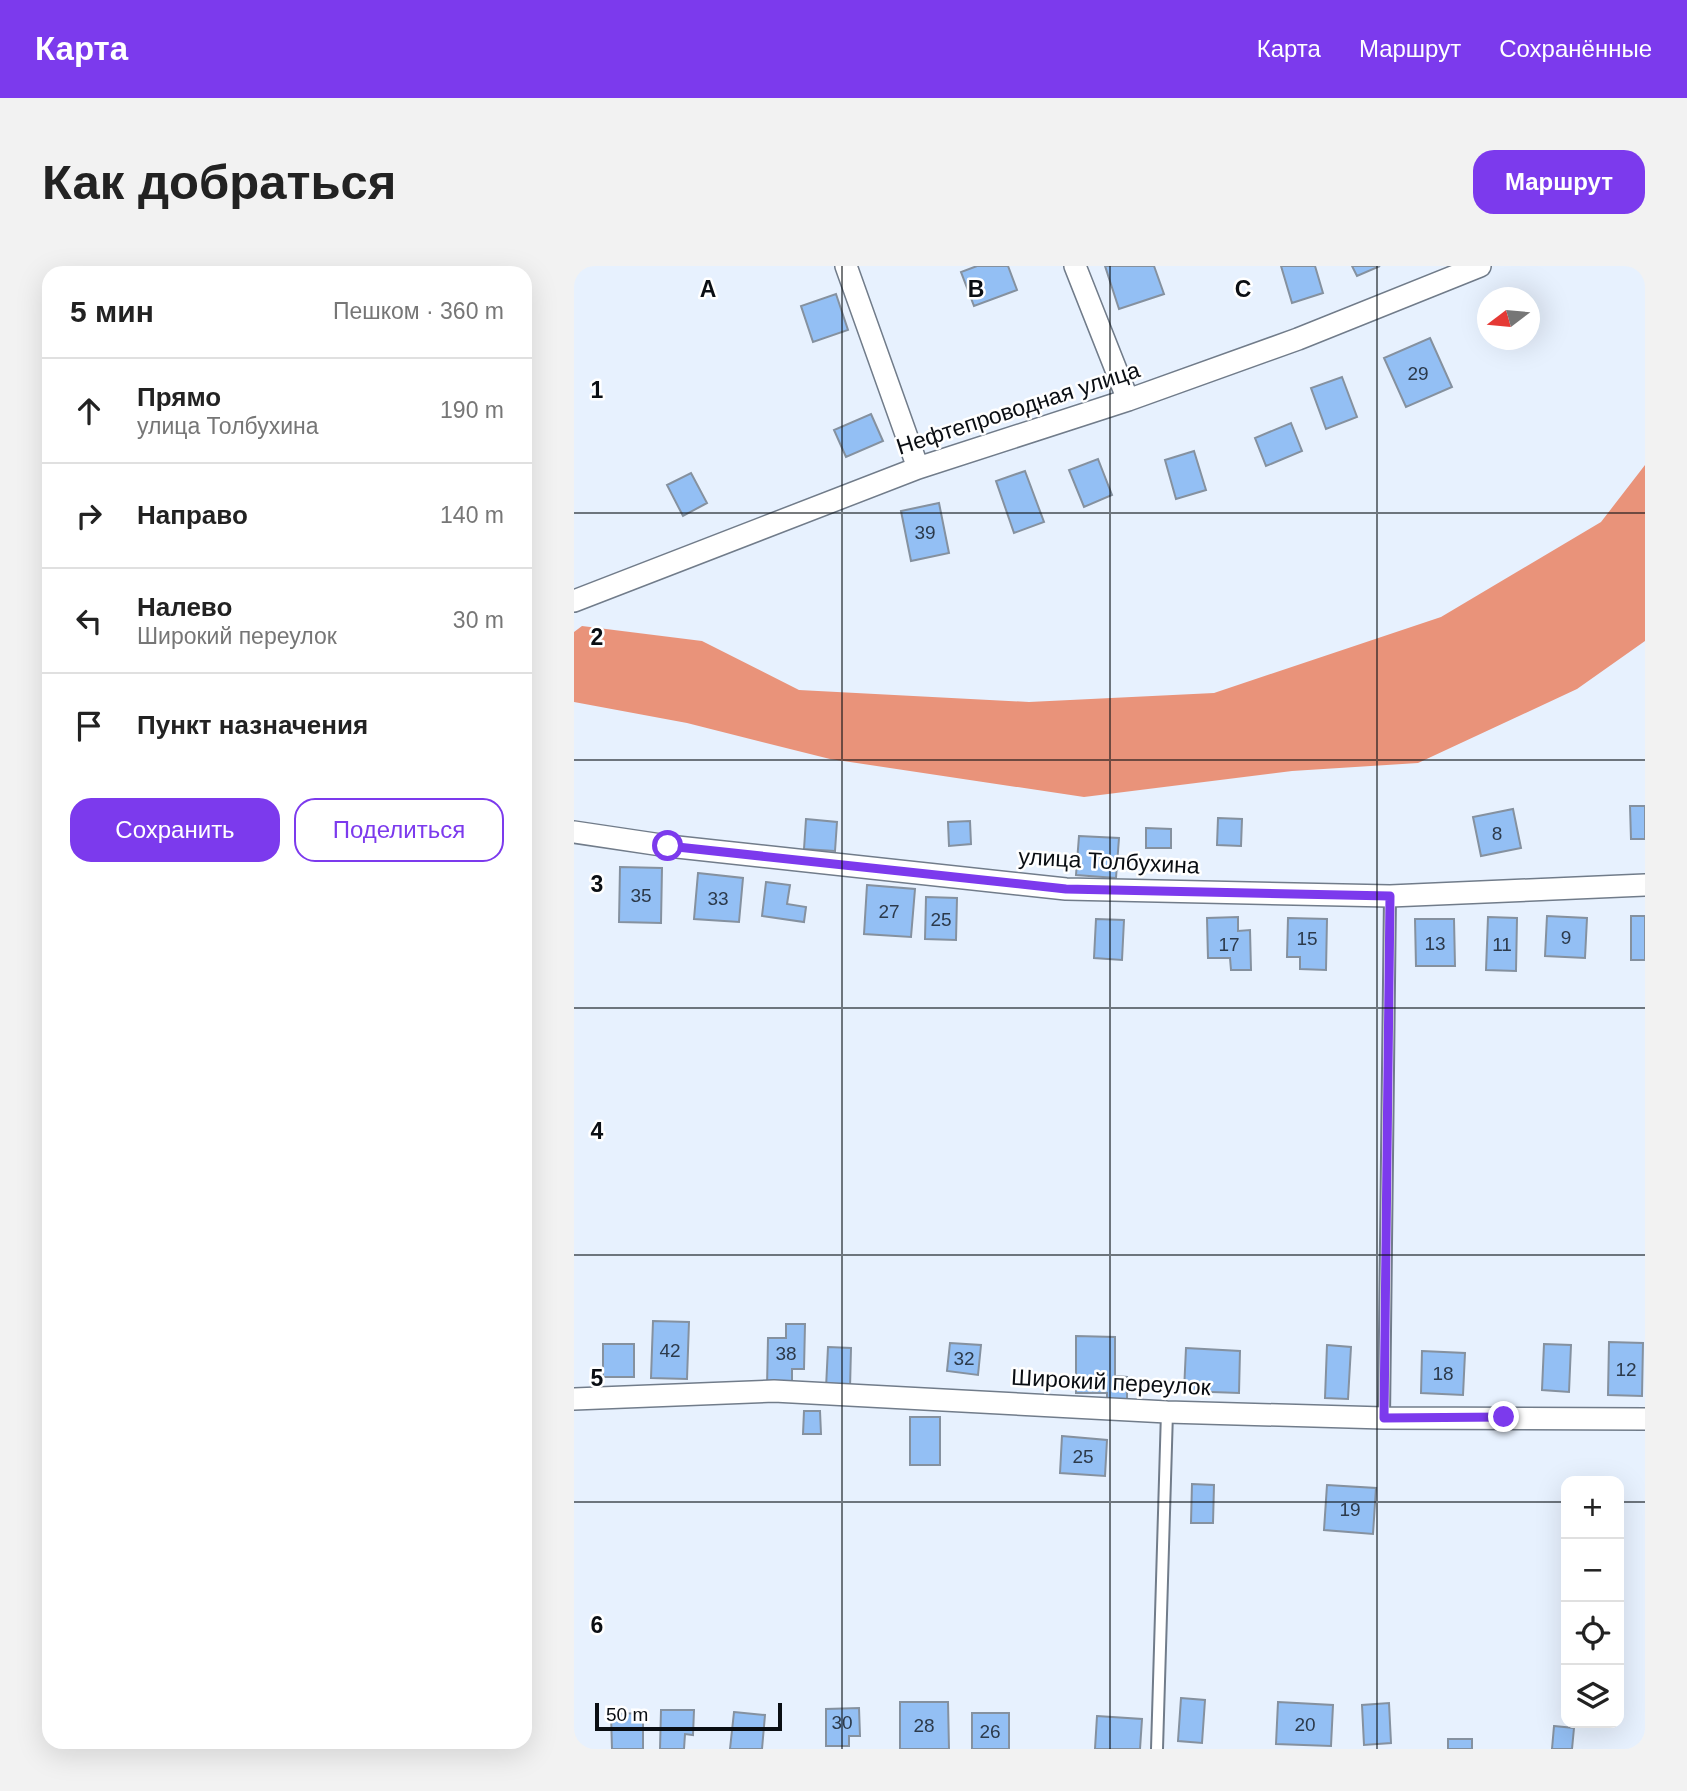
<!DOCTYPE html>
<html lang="ru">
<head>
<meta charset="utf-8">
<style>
	:root { --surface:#fff; --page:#f2f2f2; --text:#222; --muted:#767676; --line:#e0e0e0; --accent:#7c3aed }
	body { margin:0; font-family:Arial,sans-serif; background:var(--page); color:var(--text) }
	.controls { position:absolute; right:21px; bottom:21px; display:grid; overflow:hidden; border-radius:14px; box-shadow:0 7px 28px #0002 }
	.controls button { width:63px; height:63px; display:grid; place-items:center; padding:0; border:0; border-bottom:2px solid var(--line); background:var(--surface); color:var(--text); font:35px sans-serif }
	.compass { position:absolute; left:903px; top:21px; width:63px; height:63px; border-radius:50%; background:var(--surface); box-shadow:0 7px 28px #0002; rotate:254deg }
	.scale { position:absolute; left:21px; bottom:18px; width:187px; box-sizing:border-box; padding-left:7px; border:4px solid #0a0e13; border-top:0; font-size:19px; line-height:24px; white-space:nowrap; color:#0a0e13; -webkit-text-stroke:5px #fff; paint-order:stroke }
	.stop { position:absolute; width:21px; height:21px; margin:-16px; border:5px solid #7c3aed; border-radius:50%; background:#fff }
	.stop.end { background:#7c3aed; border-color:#fff; box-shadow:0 2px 7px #0008 }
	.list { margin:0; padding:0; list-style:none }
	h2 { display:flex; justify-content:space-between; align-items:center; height:91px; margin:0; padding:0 28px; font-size:30px }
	h2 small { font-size:23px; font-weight:400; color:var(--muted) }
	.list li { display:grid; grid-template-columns:46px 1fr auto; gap:21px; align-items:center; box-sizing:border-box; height:105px; padding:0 28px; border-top:2px solid var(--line) }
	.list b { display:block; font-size:26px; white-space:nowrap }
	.list p { margin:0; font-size:23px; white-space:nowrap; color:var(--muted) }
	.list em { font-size:23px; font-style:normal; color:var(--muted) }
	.actions { display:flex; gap:14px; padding:21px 28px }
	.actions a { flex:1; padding:16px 0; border:2px solid var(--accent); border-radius:21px; text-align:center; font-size:24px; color:var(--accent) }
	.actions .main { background:var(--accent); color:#fff }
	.icon { flex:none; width:38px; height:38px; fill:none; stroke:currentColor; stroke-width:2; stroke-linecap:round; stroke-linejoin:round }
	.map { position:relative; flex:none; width:1071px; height:1483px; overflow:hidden; border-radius:21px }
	header { display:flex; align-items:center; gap:42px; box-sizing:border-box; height:98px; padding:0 35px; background:var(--accent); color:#fff }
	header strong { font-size:33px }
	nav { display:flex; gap:38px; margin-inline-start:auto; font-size:24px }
	.intro { display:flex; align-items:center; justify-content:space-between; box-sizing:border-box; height:168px; padding:0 42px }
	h1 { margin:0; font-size:49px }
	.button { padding:18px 32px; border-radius:21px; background:var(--accent); color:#fff; font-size:24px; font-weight:700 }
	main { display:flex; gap:42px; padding:0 42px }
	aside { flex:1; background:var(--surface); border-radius:21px; box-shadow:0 7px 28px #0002 }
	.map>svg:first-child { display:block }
</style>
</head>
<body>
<header>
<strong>Карта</strong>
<nav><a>Карта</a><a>Маршрут</a><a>Сохранённые</a></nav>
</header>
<div class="intro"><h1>Как добраться</h1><a class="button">Маршрут</a></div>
<main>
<aside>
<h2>5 мин<small>Пешком · 360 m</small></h2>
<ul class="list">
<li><svg class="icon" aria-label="ahead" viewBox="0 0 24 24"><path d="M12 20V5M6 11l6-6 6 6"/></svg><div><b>Прямо</b><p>улица Толбухина</p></div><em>190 m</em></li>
<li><svg class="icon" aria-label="right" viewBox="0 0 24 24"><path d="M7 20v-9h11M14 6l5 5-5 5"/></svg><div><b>Направо</b></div><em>140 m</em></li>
<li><svg class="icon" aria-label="left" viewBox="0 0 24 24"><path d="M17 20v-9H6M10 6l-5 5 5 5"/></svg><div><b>Налево</b><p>Широкий переулок</p></div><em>30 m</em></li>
<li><svg class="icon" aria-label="arrive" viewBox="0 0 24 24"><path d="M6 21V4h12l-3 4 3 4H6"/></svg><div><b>Пункт назначения</b></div></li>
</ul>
<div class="actions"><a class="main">Сохранить</a><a>Поделиться</a></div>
</aside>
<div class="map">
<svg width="1071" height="1483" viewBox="0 0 1071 1483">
	<rect width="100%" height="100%" fill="#e7f1fe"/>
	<!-- water -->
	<path fill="#e9937a" d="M1071,199V375L1003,423L844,497L718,505L510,531L256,493L113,457L0,436V366L8,360L128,375L225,424L455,436L640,427L867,351L1027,256Z"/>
	<!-- building -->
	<path fill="#93bff4" stroke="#85919f" stroke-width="2" d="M403,0H434L443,24L400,40L387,6Z
		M531,0H580L590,28L545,43Z
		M707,0H741L749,27L718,37Z
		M778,0H806L783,10Z
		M262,28L274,64L239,76L227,40Z
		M856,72L878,121L832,141L810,92Z
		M768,111L783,151L752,163L737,122Z
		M297,148L309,175L272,191L260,164Z
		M717,157L728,185L692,200L681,172Z
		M620,185L632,224L602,233L591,194Z
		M524,193L538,229L510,241L495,204Z
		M451,205L470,256L440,267L422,215Z
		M117,207L133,237L109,250L93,219Z
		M365,237L375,287L337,295L327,245Z
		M1056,540H1071V573H1057Z
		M939,543L947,582L907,590L899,551Z
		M644,552L668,553L667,580L643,579Z
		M232,553L263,556L261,585L230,583Z
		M396,555L397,578L375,580L374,556Z
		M572,562L597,563V582H572Z
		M505,570L545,572L542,612L502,609Z
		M46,601L88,602L87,657L45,656Z
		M124,607L169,612L165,656L120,653Z
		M192,616L216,619L213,638L232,641L230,656L188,650Z
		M293,619L341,623L337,671L290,668Z
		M352,631L383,632L382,674L351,673Z
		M973,650L1013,652L1011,692L971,690Z
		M1057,650H1071V694H1057Z
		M664,651V665L676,664L677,704H657L656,692H634L633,652Z
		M914,651L943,652L942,705L912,704Z
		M714,652L753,653L752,704L726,703V691H713Z
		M522,653L550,654L548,694L520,692Z
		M841,653H880L881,700H842Z
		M79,1055L115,1056L113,1113L77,1112Z
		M212,1058H231L230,1103H218V1121H193L194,1072H212Z
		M502,1070L541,1071V1110L553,1111V1137H533V1127H502Z
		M1035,1076L1069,1077L1068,1130L1034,1129Z
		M376,1077L407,1079L404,1109L373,1105Z
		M29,1078H60V1111H29Z
		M970,1078L997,1079L995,1126L968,1124Z
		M753,1079L777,1081L774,1133L751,1132Z
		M254,1081L277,1082L276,1123L252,1122Z
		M612,1082L666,1085L665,1127L610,1125Z
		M848,1085L891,1087L889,1129L847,1127Z
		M230,1145H246L247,1168H229Z
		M336,1151H366V1199H336Z
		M488,1170L533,1174L531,1210L486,1207Z
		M618,1218L640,1219L639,1257H617Z
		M753,1219L802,1222L799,1268L750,1264Z
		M607,1432L631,1434L628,1477L604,1475Z
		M326,1436H374L375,1483H326Z
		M704,1436L759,1439L757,1480L702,1478Z
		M815,1437L817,1477L790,1479L788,1439Z
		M285,1442L286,1470H275V1480H252V1443Z
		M87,1444H120L119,1469L111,1468L110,1483H86Z
		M160,1446L191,1449L188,1483H156Z
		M69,1447V1483H38L37,1448Z
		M398,1447H435V1483H398Z
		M523,1450L568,1453L566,1483H521Z
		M980,1460L1000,1462L998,1483H978Z
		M874,1473H898V1483H874Z"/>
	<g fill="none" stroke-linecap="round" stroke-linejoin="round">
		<defs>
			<path id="service" d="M810,1152L816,630
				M583,1483L593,1146"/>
			<path id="minor" d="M272,0L344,202
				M501,0L554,134
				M0,335L344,202L554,134L724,73L906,0
				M0,566L94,580L492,623L816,630L1071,619
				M0,1133L200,1125L593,1146L810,1152L1071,1153"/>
		</defs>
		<!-- service casing -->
		<use href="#service" stroke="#717c8a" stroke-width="14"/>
		<!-- minor casing -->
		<use href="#minor" stroke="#717c8a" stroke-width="24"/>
		<!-- service -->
		<use href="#service" stroke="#fff" stroke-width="10"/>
		<!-- minor -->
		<use href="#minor" stroke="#fff" stroke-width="21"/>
	</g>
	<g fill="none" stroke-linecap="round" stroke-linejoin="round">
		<!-- route -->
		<path stroke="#7c3aed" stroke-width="9" d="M94,580L492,623L816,630L810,1152L930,1151"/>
	</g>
	<!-- grid -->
	<path fill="none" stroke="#0a0e13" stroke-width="2" stroke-opacity="0.55" d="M268,0V1483M536,0V1483M803,0V1483M0,247H1071M0,494H1071M0,742H1071M0,989H1071M0,1236H992M1045,1236H1071"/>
	<g text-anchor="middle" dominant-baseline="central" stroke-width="5" stroke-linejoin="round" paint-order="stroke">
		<!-- number labels -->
		<g font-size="19" fill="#2c3a4b">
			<text x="844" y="107">29</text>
			<text x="351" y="266">39</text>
			<text x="923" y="567">8</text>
			<text x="67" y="629">35</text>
			<text x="144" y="632">33</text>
			<text x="315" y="645">27</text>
			<text x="367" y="653">25</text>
			<text x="992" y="671">9</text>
			<text x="733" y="672">15</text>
			<text x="861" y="677">13</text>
			<text x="655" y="678">17</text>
			<text x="928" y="678">11</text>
			<text x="96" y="1084">42</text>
			<text x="212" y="1087">38</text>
			<text x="390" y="1092">32</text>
			<text x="1052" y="1103">12</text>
			<text x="869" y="1107">18</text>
			<text x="509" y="1190">25</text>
			<text x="776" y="1243">19</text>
			<text x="268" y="1456">30</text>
			<text x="731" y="1458">20</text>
			<text x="350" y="1459">28</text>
			<text x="416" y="1465">26</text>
		</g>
		<!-- street labels -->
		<g font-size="23" fill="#0a0e13" stroke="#fff">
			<text transform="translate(444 142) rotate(-18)">Нефтепроводная улица</text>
			<text transform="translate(535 595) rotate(3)">улица Толбухина</text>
			<text transform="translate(537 1116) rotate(3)">Широкий переулок</text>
		</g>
	</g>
	<g font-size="23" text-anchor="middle" font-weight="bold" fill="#0a0e13" stroke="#fff" stroke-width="5" stroke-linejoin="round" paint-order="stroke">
		<text x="134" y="31">A</text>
		<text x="402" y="31">B</text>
		<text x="669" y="31">C</text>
		<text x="23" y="132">1</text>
		<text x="23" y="379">2</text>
		<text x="23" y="626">3</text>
		<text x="23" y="873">4</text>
		<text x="23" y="1120">5</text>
		<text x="23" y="1367">6</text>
	</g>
</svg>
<div class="controls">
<button>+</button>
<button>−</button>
<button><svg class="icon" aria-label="locate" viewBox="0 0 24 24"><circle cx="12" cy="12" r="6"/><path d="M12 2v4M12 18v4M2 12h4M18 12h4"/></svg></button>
<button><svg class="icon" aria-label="layers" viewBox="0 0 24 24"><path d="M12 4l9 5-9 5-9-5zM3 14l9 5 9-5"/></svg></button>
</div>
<svg class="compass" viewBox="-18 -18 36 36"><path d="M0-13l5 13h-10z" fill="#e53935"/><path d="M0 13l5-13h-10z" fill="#767676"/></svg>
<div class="scale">50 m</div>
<div class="stop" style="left:94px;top:580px"></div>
<div class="stop end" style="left:930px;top:1151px"></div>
</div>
</main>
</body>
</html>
